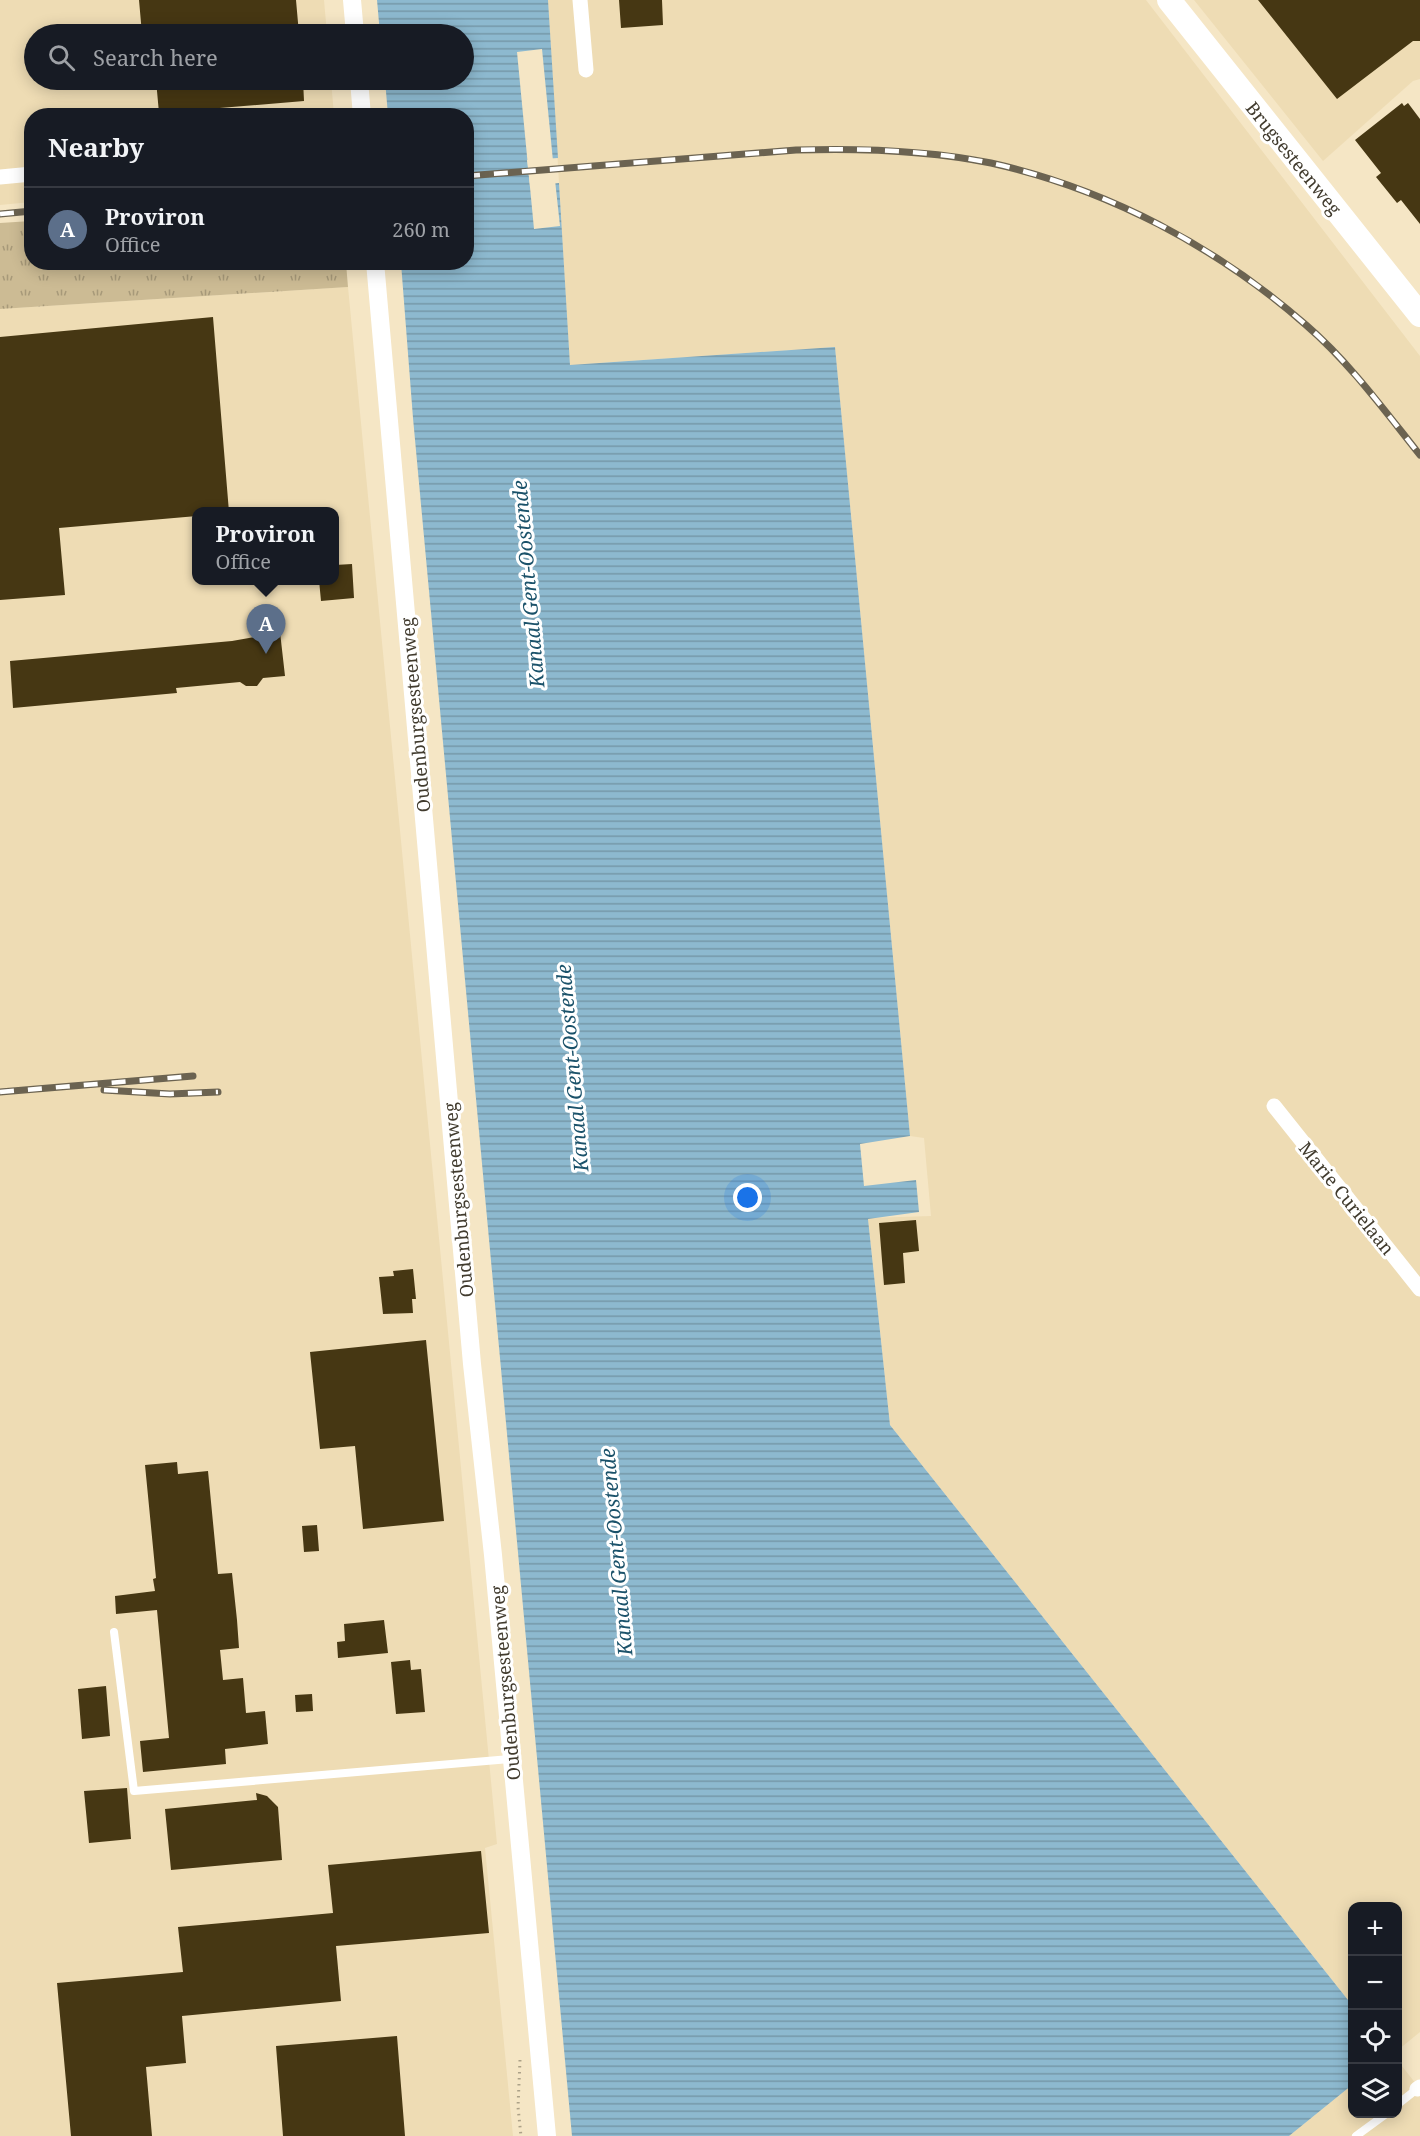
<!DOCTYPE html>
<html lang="en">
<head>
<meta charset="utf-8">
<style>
	:root { --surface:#171b24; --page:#20242c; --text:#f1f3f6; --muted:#9ea1a6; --line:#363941; --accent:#db2777 }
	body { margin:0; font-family:"Noto Serif",serif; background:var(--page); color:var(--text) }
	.controls { position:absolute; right:18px; bottom:18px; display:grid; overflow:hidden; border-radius:12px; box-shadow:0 3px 15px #0003 }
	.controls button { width:54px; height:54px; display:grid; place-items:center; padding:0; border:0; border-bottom:2px solid var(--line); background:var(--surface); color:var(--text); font:30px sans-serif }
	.you { position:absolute; left:748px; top:1198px; width:21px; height:21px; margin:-15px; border:4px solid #fff; border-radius:50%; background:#1a73e8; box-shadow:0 0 0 9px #1a73e833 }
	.badge { display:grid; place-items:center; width:39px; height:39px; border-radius:50%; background:var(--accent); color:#fff; font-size:20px; font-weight:700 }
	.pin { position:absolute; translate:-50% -50px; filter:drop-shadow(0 2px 3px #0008) }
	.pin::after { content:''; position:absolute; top:32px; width:21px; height:18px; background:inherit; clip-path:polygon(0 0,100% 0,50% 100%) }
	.popup { position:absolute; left:192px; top:507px; width:147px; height:78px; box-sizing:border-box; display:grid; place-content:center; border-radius:12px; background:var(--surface); filter:drop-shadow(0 2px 4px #0005); font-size:20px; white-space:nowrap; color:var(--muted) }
	.popup b { font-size:22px; color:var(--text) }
	.popup::after { content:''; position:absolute; left:50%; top:100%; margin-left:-12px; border:12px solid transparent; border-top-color:var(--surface) }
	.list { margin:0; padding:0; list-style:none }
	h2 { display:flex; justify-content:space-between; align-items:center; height:78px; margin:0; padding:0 24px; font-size:26px }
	h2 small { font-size:20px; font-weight:400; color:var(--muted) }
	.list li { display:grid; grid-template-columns:39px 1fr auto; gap:18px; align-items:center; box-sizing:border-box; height:84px; padding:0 24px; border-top:2px solid var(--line) }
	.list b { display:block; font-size:22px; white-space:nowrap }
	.list p { margin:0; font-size:20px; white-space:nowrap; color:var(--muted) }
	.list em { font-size:20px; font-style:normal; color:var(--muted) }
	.icon { flex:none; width:33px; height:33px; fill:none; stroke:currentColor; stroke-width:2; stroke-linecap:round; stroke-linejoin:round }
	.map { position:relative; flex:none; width:1420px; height:2136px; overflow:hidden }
	.search { position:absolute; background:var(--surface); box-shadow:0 3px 15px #0003; left:24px; top:24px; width:450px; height:66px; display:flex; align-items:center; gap:15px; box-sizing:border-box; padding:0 21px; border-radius:33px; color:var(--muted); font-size:22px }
	.panel { position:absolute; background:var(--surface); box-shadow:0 3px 15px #0003; left:24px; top:108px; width:450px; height:162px; border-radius:24px }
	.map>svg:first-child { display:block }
</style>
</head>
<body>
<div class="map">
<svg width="1420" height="2136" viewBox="0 0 1420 2136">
	<defs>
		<pattern id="grass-tufts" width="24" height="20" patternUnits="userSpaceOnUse" patternTransform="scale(1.5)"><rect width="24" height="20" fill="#ccbb94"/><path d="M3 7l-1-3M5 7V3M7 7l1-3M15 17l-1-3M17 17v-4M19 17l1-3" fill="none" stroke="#a79979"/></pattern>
		<pattern id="water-rules" width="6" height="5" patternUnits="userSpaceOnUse" patternTransform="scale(1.5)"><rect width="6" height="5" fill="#8db9cf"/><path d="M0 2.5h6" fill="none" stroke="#7598a8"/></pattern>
	</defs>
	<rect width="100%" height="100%" fill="#f5e6c5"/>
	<!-- built -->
	<path fill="#eedcb4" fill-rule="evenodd" d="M0,0H324L327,34H34V80H331L334,115L32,116L31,202L0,205Z
		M548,0H1146L1420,356V2032L1398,2050V1906H1352V2005L890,1425L868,1218L931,1216L924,1138L910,1136L835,347L570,365Z
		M1194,0H1420V79L1413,81L1323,161Z
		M348,287L497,1844L485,1848L513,2136H0V309ZM197,512H335V580H197Z
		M1398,2061L1420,2089V2136H1289L1352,2085V2114H1398Z"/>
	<!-- grass -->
	<path fill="url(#grass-tufts)" d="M31,221L32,262L346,263L348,287L0,309V223Z"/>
	<!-- water -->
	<path fill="url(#water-rules)" d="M377,0H548L558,158L527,160L530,186L559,183L570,365L835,347L910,1136L860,1144L864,1186L916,1180L919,1212L868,1219L890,1425L1352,2005V2085L1289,2136H572L413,418L401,263L466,262V116L388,115L385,80H464V34H380Z"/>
	<!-- pier -->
	<path fill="#f5e6c5" d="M542,49L553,161L530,163L532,183L555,180L560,226L534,229L517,52Z"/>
	<!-- building -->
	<path fill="#463713" d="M139,0H296L299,34H142Z
		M619,0H662L663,25L621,28Z
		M1258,0H1420V41H1413L1337,99Z
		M156,80H303L304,101L159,113Z
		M1402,103L1404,106L1408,103L1420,119V224L1401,200L1397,203L1376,177L1381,173L1355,140Z
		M213,317L229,512H197V516L59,528L65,595L0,600V337Z
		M352,564L354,598L321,601L319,580H335V565Z
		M280,632L285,676L263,678L257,686H246L240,682L176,688L177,693L13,708L10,661L232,641L261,636V634Z
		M916,1220L919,1251L903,1253L905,1283L884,1285L879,1223Z
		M413,1269L416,1299H412L413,1313L383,1314L379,1277L394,1276L393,1271Z
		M426,1340L444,1521L363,1529L355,1446L320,1449L310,1352Z
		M177,1462L178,1474L208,1471L218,1574L232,1573L237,1620L239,1648L220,1650L223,1680L243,1678L246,1713L265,1711L268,1744L225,1749L226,1764L143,1772L140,1741L169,1738L157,1610L116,1614L115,1596L155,1591L153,1579L156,1578L145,1465Z
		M317,1525L319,1551L304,1552L302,1526Z
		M384,1620L388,1653L338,1658L337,1642L345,1641L344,1624Z
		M410,1660L411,1670L421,1669L425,1712L396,1714L391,1662Z
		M106,1686L110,1736L82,1739L78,1689Z
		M312,1694L313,1711L296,1712L295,1695Z
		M127,1788L131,1839L89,1843L84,1791Z
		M256,1793L267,1796L278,1807L282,1860L171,1870L165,1809L257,1800Z
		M481,1851L489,1933L336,1946L341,2001L182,2016L186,2063L146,2067L152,2136H71L57,1983L183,1972L178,1927L333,1913L328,1865Z
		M397,2036L405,2136H283L276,2046Z"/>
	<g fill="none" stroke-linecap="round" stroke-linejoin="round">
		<!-- path -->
		<path stroke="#aca188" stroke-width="3" stroke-dasharray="1.5 4.5" stroke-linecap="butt" d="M520,2060L518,2107L521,2136"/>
		<!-- service -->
		<path stroke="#fff" stroke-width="8" d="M114,1632L134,1791L510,1759
			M1398,2104L1417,2089
			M1356,2136L1386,2114"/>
		<!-- minor -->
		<path stroke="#fff" stroke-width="15" d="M580,0L586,70
			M0,177L32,174
			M1274,1106L1420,1289
			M1417,2089L1420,2087"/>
		<!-- tertiary -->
		<path stroke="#fff" stroke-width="18" d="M352,0L355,34
			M359,80L362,116
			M375,262L472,1364L493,1555L547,2136"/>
		<!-- primary -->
		<path stroke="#fff" stroke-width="24" d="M1169,0L1420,315"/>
		<defs>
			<path id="rail" d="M466,176L796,150C861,148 927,150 991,163C1108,189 1217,247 1306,325C1350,363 1384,410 1420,455
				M0,214L32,211
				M104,1090L170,1094L218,1092
				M0,1092L193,1076"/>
		</defs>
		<!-- rail casing -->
		<use href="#rail" stroke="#6b6351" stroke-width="7"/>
		<!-- rail -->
		<use href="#rail" stroke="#fff" stroke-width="4.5" stroke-dasharray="14" stroke-linecap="butt"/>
	</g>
	<g text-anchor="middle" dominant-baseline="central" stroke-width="6" stroke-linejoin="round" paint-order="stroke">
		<!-- street labels -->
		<g font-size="18" fill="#413b2e" stroke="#fff">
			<text transform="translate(1294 158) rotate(51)">Brugsesteenweg</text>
			<text transform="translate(415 715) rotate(-95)">Oudenburgsesteenweg</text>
			<text transform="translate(1347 1198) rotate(51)">Marie Curielaan</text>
			<text transform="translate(458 1200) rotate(-95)">Oudenburgsesteenweg</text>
			<text transform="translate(505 1683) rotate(-95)">Oudenburgsesteenweg</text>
		</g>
		<!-- water labels -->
		<g font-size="20" font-style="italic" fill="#1b526a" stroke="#fff">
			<text transform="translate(528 584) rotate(-95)">Kanaal Gent-Oostende</text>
			<text transform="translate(572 1068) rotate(-95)">Kanaal Gent-Oostende</text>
			<text transform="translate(616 1552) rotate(-95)">Kanaal Gent-Oostende</text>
		</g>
	</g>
</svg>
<div class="controls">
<button>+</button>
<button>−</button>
<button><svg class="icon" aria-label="locate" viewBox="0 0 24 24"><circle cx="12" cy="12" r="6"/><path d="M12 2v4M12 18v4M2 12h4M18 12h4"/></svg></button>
<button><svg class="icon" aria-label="layers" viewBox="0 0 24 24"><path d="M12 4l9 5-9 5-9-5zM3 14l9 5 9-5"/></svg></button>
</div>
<div class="you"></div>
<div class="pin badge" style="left:266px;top:654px;background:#5c6f8a">A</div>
<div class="popup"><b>Proviron</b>Office</div>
<div class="search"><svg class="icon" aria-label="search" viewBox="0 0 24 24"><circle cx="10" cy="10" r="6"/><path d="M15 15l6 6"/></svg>Search here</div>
<section class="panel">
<h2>Nearby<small></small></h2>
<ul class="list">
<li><span class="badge" style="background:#5c6f8a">A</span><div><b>Proviron</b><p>Office</p></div><em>260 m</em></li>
</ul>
</section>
</div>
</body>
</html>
